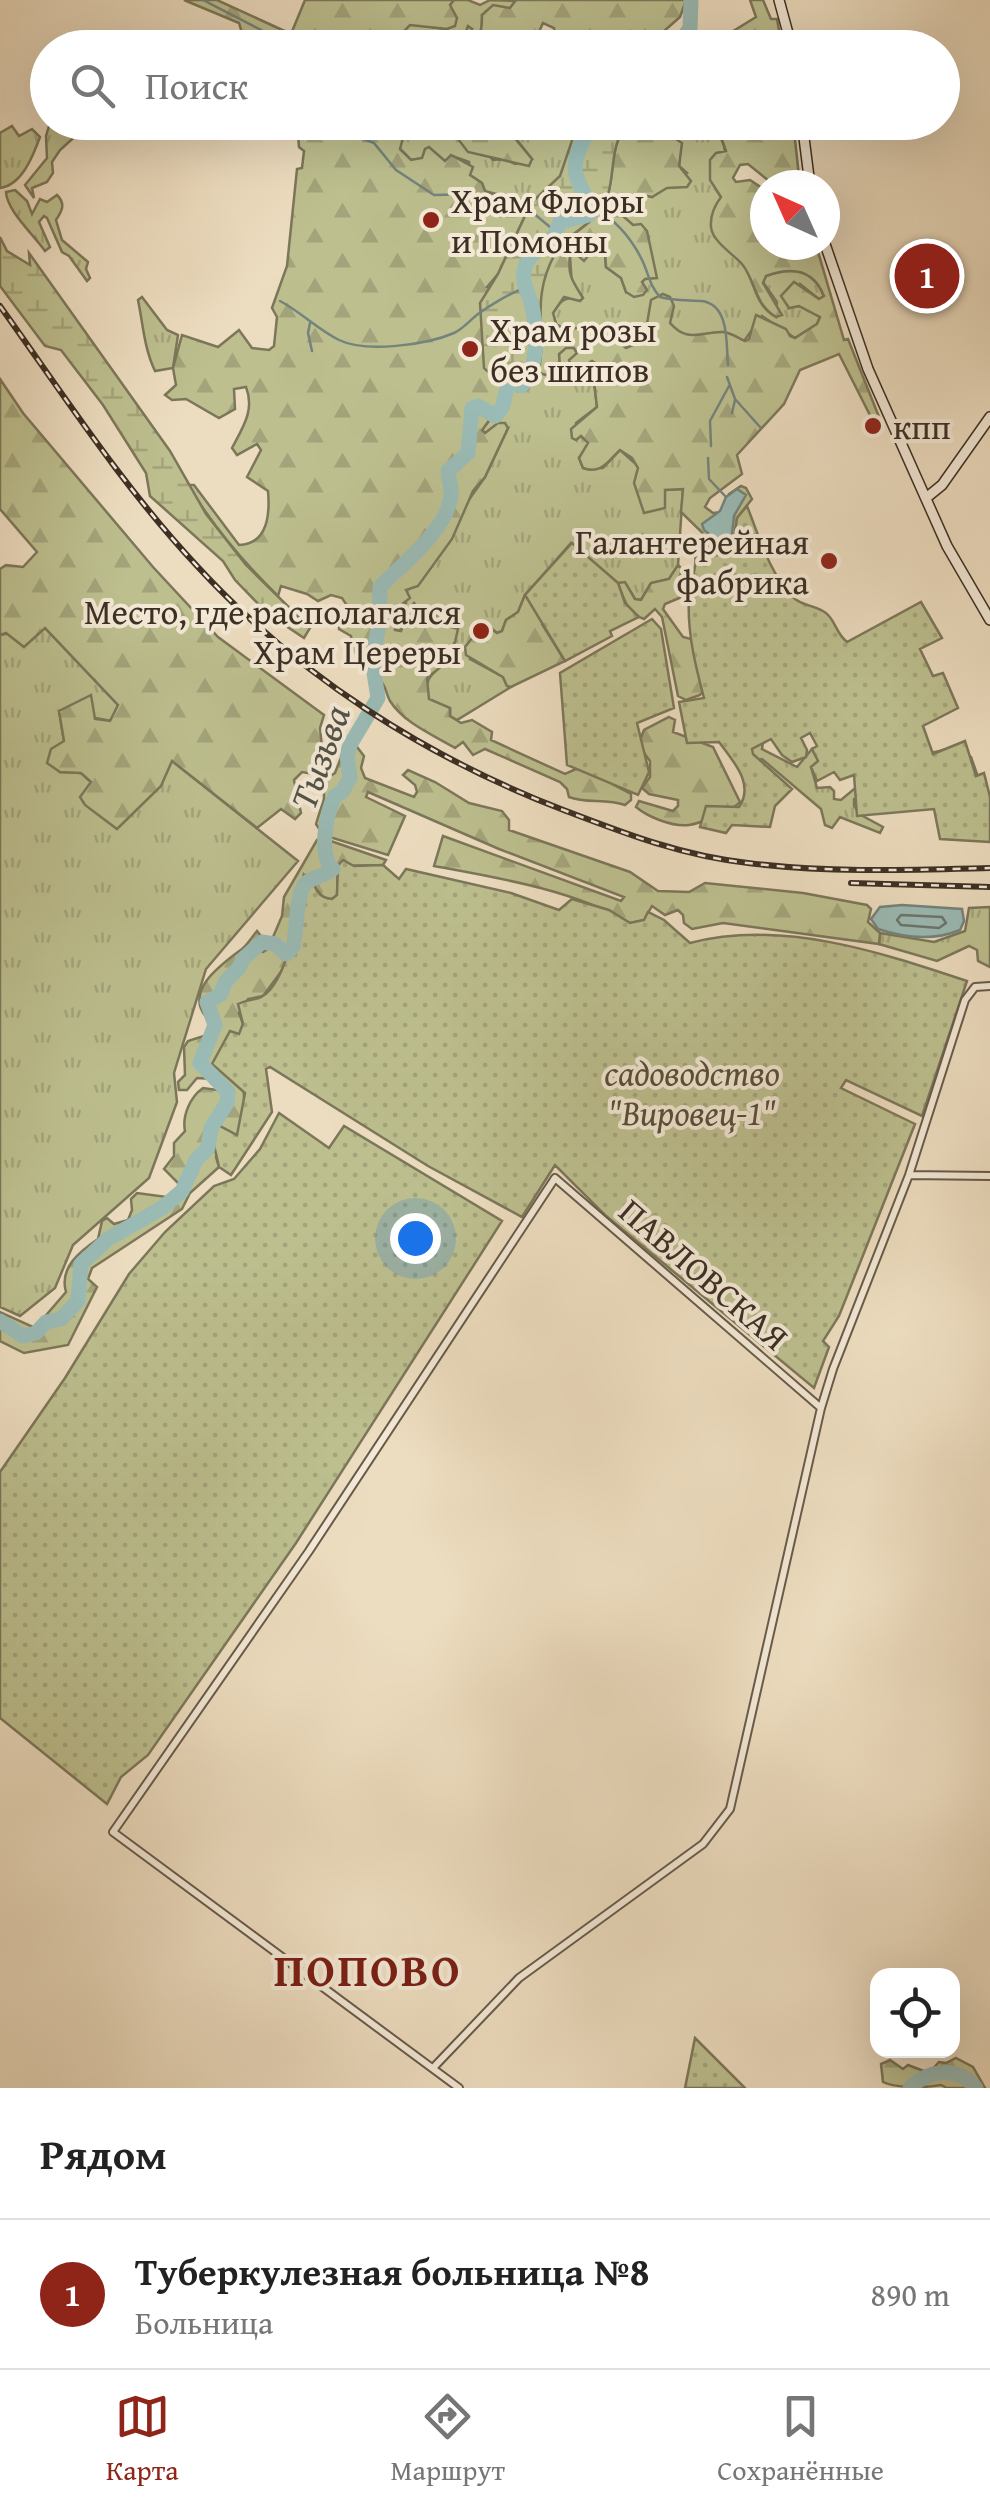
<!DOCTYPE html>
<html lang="ru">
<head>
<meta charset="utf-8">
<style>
	:root { --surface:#fff; --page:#f6f6f6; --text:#222; --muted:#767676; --line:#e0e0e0; --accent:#8f2418 }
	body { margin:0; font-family:"Gentium Book Plus",serif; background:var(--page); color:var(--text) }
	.controls { position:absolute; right:30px; bottom:30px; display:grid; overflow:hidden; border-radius:20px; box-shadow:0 10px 40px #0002 }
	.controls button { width:90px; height:90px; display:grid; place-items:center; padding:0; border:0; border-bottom:2px solid var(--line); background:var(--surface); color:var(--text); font:50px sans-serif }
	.compass { position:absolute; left:750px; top:170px; width:90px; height:90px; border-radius:50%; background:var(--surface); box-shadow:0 10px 40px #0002; rotate:315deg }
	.you { position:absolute; left:415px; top:1238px; width:35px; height:35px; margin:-25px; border:8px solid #fff; border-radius:50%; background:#1a73e8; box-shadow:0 0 0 15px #1a73e833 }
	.badge { display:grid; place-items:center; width:65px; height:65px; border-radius:50%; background:var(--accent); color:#fff; font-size:32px; font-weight:700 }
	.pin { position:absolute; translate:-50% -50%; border:5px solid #fff; box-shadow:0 2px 10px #0006 }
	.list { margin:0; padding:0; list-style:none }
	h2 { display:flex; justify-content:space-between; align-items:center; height:130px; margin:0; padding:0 40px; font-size:42px }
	h2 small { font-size:32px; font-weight:400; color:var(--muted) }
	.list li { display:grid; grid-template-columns:65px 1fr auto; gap:30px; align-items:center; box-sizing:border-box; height:150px; padding:0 40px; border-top:2px solid var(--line) }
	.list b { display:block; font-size:38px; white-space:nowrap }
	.list p { margin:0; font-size:32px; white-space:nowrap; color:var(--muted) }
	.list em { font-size:32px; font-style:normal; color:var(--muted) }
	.icon { flex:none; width:55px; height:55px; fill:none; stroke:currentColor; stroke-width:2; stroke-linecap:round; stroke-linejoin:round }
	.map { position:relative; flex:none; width:990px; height:2088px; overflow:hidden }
	.search { position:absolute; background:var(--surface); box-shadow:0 10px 40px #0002; left:30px; right:30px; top:30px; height:110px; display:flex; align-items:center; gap:25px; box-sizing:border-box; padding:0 35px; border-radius:55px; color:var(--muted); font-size:38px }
	.sheet { height:280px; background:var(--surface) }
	nav { display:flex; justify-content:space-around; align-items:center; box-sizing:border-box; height:140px; border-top:2px solid var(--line); background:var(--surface); font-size:28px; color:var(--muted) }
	nav a { display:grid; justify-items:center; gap:5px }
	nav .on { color:var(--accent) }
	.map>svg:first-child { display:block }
</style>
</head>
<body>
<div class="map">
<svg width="990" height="2088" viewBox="0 0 990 2088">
	<defs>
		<pattern id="grass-tufts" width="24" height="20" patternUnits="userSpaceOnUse" patternTransform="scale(2.5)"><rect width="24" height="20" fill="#bdbf8f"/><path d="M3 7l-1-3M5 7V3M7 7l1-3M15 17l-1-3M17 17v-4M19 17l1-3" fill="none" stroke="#a3a47b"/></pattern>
		<pattern id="forest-firs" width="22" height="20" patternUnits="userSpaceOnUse" patternTransform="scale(2.5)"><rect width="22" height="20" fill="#bdbf8f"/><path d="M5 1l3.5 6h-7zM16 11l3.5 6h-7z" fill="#a3a47b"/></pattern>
		<pattern id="wetland-marsh" width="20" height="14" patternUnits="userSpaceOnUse" patternTransform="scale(2.5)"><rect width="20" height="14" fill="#bdbf8f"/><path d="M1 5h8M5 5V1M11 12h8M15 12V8" fill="none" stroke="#a3a47b"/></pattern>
		<pattern id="garden-dots" width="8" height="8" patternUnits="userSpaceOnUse" patternTransform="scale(2.5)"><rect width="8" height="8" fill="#bdbf8f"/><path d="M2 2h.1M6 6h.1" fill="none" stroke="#a3a47b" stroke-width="1.8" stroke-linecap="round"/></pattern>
	</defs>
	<rect width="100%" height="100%" fill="#edddc0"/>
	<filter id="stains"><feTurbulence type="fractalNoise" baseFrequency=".002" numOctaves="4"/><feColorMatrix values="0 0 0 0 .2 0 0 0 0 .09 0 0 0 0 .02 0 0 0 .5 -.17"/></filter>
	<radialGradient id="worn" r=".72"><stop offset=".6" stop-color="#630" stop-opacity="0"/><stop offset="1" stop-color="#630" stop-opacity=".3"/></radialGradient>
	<!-- grass -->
	<path fill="url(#grass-tufts)" stroke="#7c775a" stroke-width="2.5" d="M454,0H468L480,5L490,0L516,1L510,8L482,15V30L477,39L468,43L472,29L468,27L460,47C438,47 416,51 404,31L410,24L447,29L450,4Z
		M50,123H90L60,150L52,162L53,173L47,182L32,188L34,198L25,185L47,158L46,136Z
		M397,123H460L493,160L505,159L515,164L532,159L513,135L530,132L531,123H629L532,204L485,191L482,183L470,175L469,162L452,156L445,161L436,156L411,160L400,149L402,124Z
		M677,123L702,130L712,127C734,149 723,162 715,188L721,197L714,236C724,246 737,256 745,267C756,286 755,305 776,317L777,302L763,282L766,276C791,267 813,268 824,297L819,299L800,284L789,308L799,306L820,317L817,324L795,338L762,316L744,341C738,338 729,332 722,332C700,333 687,343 670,323L649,320L633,346L625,348L597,338L592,329L567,331L556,324L553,313C564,294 565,302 581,294L572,286L570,256L600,247L605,252L606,267L621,278L626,292L645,278L633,225L622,216L621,208L643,194L652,197L687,173L679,166L681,143L665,132Z
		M12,126L19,136L32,129L40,137C33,156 22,185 0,188V133Z
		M15,190L27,201L32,214L40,199L47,202L57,195C66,204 62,211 56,220L62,240L88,262L86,269L90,278L87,281L69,256L62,252L47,218L44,216L39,222L50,247L45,251C33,234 7,211 6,192Z
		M142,297L167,330L178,335L173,368L155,371C144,348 143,324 138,300Z
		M566,347L574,348L577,353L574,357L597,364L593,373L597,407L576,423L581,436L589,443L579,458L583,468H603L620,450L665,490L683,489L678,565L669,579L651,583L641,600L635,599L625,583H618L571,543L525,595L518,612L506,620L502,631L497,633L490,627L470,659L503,677L507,686L511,687L457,720L450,716V708L428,699C424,680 429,676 444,664L442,660L455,642L435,622L431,612L424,615L409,609L401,631L395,630L397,608L406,603L405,590L485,477L508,428L485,433L482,430L496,412L504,384L539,373L554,376L559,371V354Z
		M44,627L118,705L111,721L59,711L64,741L60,772L81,773L92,783L172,761L298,861L206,969L174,1073L177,1102L149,1178L73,1245L55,1288L20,1316L0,1307V635Z
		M747,724L764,735L762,749L797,767L812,749L819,761L811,767L817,788L830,787L834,791V799L841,800L860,784L931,753L956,747L971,757L978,777L880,787L854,799V806L861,815L883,827L880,833L840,817L832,828L825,825L821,809L762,759L752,761Z
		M990,907V967L978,961L977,950L969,946L937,961L879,944L880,933L934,942L965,931L969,908Z"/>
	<!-- forest -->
	<path fill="url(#forest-firs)" stroke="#7c775a" stroke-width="2.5" d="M184,0H217L291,34L305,0H454L450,5L457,18L455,26L447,29L410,25L404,31L406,37L421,47H264L242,33L239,23Z
		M516,0H686L680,17L646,47H618L632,35L630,31L618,37L611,34L598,39V47H565L556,38L554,28L543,23L534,43L529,47L521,43L508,47L460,48L468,26L472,29L469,42C482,37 482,28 482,15L493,5L510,8Z
		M750,0H763L771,19H777L782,47H752L745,37L737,38L735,47L714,48L722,38L756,17Z
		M460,122L531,123L530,132L513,136L532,159L529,166L468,152L455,135Z
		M793,122L800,185H768L769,181L748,164L740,165L733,178L736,182L750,180L765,190V245H816L844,340L848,339L883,427L877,429L839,354L800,370L784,404L737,455L742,474L710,498L705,507L713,513L723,512L729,494L741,486L746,488L752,499L737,518L733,546L722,552L681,512L683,489L665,490V508L644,513L634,483L638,468L632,458L620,450C608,461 601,475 583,468L579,458L588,443L581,436L576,440L572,438L571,429L597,407L593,373L597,364L592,361L584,366L571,365L569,360L577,353L574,348H566L559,354L560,371L554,377L539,373L529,385L505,384L501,404L482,430L485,433L498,423H505L508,428L485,477L473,491L452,539L418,586L406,590L410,598L397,608L395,630L401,631L409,609L414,603L424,615L431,612L436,616L435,622L458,629L455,642L442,660L444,664L427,678L429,699L450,708V716L461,723L472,720L492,732L491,740L565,774L576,769L618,775L614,785L631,794V800L625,805C606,798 586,804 569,797L567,789L560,782L485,749L473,755L463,742L455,748C433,735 404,723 390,701C386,694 386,686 380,680C364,664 354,661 351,636L339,629L340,620L352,613L342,598L331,595L318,601L307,594L281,586L278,596C243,562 213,526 188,485H194L239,545C268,544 270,514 268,491L247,477L261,450L257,444L237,455L232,448C243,427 255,410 246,387L234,389L235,409L219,418L186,399L172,400L165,395L176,385L173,368L182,335L218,347L239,330L252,348L269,350L274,346L277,317L272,308L287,266L297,169L302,168L304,151L299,147L297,123H397L405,130L400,149L411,160L422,158L425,149L429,147L445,161L451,155L473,167L470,175L482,183L485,191C499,198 516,197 531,203L498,274L487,287L538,310C540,289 545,261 561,245C574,231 596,222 605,203C617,176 607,145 629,123H677L665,132L682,143L679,166L691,181L687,187L667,188L652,197L643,195L640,210L635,211L627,203L621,208L623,216L633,225L641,224L647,231L657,278L645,279L642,282L647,290L643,295L634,297L626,292L621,278L606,267L605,252L600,248L592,251L584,261L575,253L570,256C567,276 574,283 583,298L580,301L564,297L553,313L556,324L567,331L586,325C599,333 598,343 616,340L626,348L633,345L637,330L647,324L651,300L663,294L670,297L674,306L670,323C687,343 700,332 722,332C730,332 738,338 745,341L749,339L756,315L786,329L790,336L795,338L817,324L820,317L799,306L789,308L781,296L794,282L819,299L824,296C813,268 791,267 766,276L763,283L782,315L776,317C754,304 756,281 742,264C733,254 712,241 711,227C710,216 715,205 721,197L710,180V160L716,153L726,151L721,137L712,127L702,130L679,123Z
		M0,379L23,413L153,567L218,637L324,715L320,728L324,767L313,774L302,772L294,780L301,813L295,819L281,809L257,828L172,761L161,786L117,829L85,805L80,797L91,782L81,773L60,772L47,763L51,749L64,741L59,711L91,695L95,719L110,721L118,705L45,628L24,647L6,633L0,635V569L6,565L23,567L37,552L0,509Z
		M678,565L682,569L678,583L684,596L665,604L663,609L683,637L695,640L705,689L700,695L686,700L678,696L662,617L655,609L644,619C628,614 623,598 618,583L625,582L635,599L641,600L651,583L669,579Z
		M555,584L542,624L565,661L511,687L507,686L503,677L466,655L465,647L484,624L497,633L502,631L506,620L518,612L525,595Z
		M669,717L675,720L673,732L713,747L740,802C734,809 699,824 689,825C672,827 648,817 636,807L639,801L673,811L678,806V800L649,794L642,788L650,777V761L638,745L644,730Z
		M347,742L357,747L364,756L361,768L365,778L414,797L417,792L415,785L403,775L408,770L435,782L469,803L502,811L509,820V830L630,872L658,891L689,892L705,883L803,893L867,905L871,909L868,922L880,933L879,944L723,923L692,929L684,923L683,915L678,910L665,915L652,906L644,920L630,923C573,890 499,878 434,866L443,836L621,901L624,897L499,849L368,792L366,797L405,816L388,855L323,835L316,824L324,798V780L335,773Z
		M325,839L386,860L383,865L338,866L337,895L332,899H325L304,875L301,907L286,950V965L263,996L248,999L239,1013L243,1024C229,1058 256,1099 238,1134C233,1143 223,1150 216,1157L219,1167L190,1193L182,1209L92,1268L88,1279L97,1287L68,1345L24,1353L0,1341V1312L35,1328L66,1292C59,1268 79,1252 98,1239L102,1221L107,1218L114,1224L128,1220L132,1210L131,1199L137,1193L174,1198L180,1194L181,1186L164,1169L174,1156V1143L185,1131C182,1116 190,1097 203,1088L217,1090L220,1086L215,1079L197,1078L187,1090H179L178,1082L185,1075L184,1047L188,1041L210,1034L214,1024L212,1018L206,1017C184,990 222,964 242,949C248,944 252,937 257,931L261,936L259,949L263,952L268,949L282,916L284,897L317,840Z
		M956,2058L973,2067L985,2088H947L941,2085C926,2088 894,2088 883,2082L881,2064L890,2060L903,2069L908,2065L929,2073L939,2062L946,2063Z"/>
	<!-- wetland -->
	<path fill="url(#wetland-marsh)" stroke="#7c775a" stroke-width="2.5" d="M578,123H629C607,145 617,177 605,203C594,225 566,234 556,252C528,301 549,334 537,381C517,395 499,384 484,368L480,303L498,274L531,203L560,176Z
		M0,237L7,251L30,265L29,253L170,451L206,514L246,565L310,628L304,638L268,614L235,580L223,561L150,496L146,473L103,405L61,350L45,346L0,286Z"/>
	<!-- garden -->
	<path fill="url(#garden-dots)" stroke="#7c775a" stroke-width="2.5" d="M747,506C759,536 770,575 794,598C803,607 820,605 829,616C836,624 837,634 847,642L921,602L942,638L920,649L933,676L943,673L958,708L923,726L933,754L965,741L976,776L984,773L990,797V842L940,839L934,809L857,816L854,775L840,780L834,772L817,781L811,767L818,761L812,749L817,746L810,733L801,738L807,750L806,757L792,762L782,755L771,739L752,749L753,754L792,789L775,806L770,827L732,825L726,833L700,827L706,806L739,807C755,784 733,761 719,742L687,743L679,702L704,698C695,664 687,632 689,597C690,581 699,565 694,551L698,541L713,548L718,555L733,546L737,518Z
		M572,543L618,583L625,603L639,617L610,631L612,636L565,661L525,595Z
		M652,619L661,629L674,708L637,723L649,772L638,795L567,765L560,673Z
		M343,860L354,866L383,865L399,879L406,869L511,893L559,910L572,899L609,910L630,923L644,920L648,912L664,920L690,943C781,919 880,952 967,981L922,1116L846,1080L841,1088L915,1124L839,1316L823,1341L829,1347L814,1388L605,1215L555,1165L522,1217L428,1166L270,1067L266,1069L272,1112L231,1175L219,1167L211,1132L216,1124L237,1135L245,1093L212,1064L230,1031L239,1034L243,1024L238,1004C246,1000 254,1000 261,997C288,984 301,903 304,875H311C315,888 317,898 332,899L337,895L338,865Z
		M279,1113L329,1148L344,1126L502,1221L296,1543L148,1755L121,1777L107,1804L0,1718V1472L65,1378L129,1274L165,1232L214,1186L234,1179L260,1149Z
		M695,2038L745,2088H685Z"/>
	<!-- water -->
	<path fill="#9abbb6" stroke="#74837c" stroke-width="2.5" d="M737,489L746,495L734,516L731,543L726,547L704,530L702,524L720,511L726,497Z
		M902,905L962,909L964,921L960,930C934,941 905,938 878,929L871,919L880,907Z"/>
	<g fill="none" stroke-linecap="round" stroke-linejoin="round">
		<!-- shore -->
		<path stroke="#6b756d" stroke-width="2.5" d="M901,915L942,917L946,923L939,928L901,925L897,920Z"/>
		<!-- stream -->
		<path stroke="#74837c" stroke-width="2.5" d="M203,0L267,33L278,48
			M337,122L358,137L374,143L396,170L434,195L476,194L509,202L532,212L556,232
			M591,209C612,213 633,241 642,260C649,274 649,285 660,297C673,301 688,300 702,301C730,305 726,344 728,365
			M280,301C301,312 317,329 339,340C366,353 426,345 454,333C463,329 470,320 478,314C489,306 513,291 526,288
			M310,323L308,333L312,351
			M727,377L735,399L760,427
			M732,413L735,400
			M711,446L710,421L729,386
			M708,458L709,479L726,497"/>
		<!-- river -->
		<path stroke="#9abbb6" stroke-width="15" d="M676,48L690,28L691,0
			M0,1321L23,1336L36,1333L46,1322L61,1319L78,1301L81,1264L108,1239L162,1208L182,1191L196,1160L208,1148L211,1128L227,1103L228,1092L200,1063L215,1025L207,1002L220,995L226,981L238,969L244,958L262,942L275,944L286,954L293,947C297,932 296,894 305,884C313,876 324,877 333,869C318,856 326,814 335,796L342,792L350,778L347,755L350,745L378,698L372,660L379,625L380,587C401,565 449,529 451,494C452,486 448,478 448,471L468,453L472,408L478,406L495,416L502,408L510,377L515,378L521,386C540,369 537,326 531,302C528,293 522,282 524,272C526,255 538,252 549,243C555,237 556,230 560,222L589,215L591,205C566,166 574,161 592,122
			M910,2088C929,2069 958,2066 976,2088"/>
		<defs>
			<path id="street" d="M909,1175L990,1176
				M433,2068L519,1978L703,1844L730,1809L821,1408L833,1369L909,1175L965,1000L975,987L990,986
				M459,2088L113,1832L309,1551L555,1178L821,1408"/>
			<path id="secondary" d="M779,0L792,48
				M802,122L810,185
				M825,244L868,369L947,546L990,620
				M926,498L942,485L990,417"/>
		</defs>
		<!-- street casing -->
		<use href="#street" stroke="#685a4b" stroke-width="10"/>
		<!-- secondary casing -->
		<use href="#secondary" stroke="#3c2f24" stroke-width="12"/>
		<!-- street -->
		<use href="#street" stroke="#f3e9d6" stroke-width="6"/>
		<!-- secondary -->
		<use href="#secondary" stroke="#f3e9d6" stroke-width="9"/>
		<defs>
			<path id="rail" d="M0,306C63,394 123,487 197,566C298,676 427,758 566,811C626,834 683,856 748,863C828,873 909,870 990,868
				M851,883L990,887"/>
		</defs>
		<!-- rail casing -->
		<use href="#rail" stroke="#3c2f24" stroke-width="6"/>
		<!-- rail -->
		<use href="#rail" stroke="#f3e9d6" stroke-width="2.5" stroke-dasharray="8" stroke-linecap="butt"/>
	</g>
	<!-- markers -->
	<g fill="#8f2418" stroke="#f3e9d6" stroke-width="4">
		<circle cx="431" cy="220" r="10"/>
		<circle cx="470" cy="349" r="10"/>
		<circle cx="873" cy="426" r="10"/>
		<circle cx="829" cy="561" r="10"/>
		<circle cx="481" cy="631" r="10"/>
	</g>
	<g text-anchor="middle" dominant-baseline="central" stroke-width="8" stroke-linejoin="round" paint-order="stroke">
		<!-- poi labels -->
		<g font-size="35" fill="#3c2f24" stroke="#f3e9d6" text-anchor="start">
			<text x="451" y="200">Храм Флоры<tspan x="451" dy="40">и Помоны</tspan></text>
			<text x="490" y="329">Храм розы<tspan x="490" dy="40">без шипов</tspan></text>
			<text x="893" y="426">кпп</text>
			<text x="809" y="541" text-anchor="end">Галантерейная<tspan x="809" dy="40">фабрика</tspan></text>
			<text x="461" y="611" text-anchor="end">Место, где располагался<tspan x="461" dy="40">Храм Цереры</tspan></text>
		</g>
		<!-- park labels -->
		<g font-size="35" font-style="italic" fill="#564c39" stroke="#f3e9d6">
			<text x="692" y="1072">садоводство<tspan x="692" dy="40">"Вировец-1"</tspan></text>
		</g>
		<!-- street labels -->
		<g font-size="35" fill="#3c2f24" stroke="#f3e9d6">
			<text transform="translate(704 1274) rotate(41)">ПАВЛОВСКАЯ</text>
		</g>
		<!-- water labels -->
		<g font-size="38" font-style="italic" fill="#545248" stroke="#f3e9d6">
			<text transform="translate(319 757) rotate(-70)">Тызьва</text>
		</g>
		<!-- district labels -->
		<g font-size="45" font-weight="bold" letter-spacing="2.5" fill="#7a1f14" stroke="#f3e9d6">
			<text x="368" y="1969">ПОПОВО</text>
		</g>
	</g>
	<rect width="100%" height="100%" filter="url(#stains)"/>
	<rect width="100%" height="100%" fill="url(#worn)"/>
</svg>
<div class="controls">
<button><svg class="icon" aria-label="locate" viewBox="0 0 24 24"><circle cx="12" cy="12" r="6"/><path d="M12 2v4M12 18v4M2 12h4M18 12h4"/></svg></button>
</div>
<svg class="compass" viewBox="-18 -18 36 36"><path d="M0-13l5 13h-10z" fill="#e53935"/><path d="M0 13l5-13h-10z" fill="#767676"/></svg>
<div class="you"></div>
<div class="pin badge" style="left:927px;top:276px">1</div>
<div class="search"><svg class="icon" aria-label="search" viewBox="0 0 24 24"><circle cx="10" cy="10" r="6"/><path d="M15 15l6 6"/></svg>Поиск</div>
</div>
<section class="sheet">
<h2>Рядом<small></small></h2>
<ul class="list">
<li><span class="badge">1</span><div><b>Туберкулезная больница №8</b><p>Больница</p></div><em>890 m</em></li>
</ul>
</section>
<nav>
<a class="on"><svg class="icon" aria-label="map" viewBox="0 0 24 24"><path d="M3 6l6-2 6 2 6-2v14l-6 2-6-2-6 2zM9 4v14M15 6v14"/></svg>Карта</a>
<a><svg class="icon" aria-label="directions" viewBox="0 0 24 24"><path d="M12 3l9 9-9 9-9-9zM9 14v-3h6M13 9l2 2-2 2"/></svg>Маршрут</a>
<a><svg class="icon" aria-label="saved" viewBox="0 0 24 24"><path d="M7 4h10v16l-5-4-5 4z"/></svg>Сохранённые</a>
</nav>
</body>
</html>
